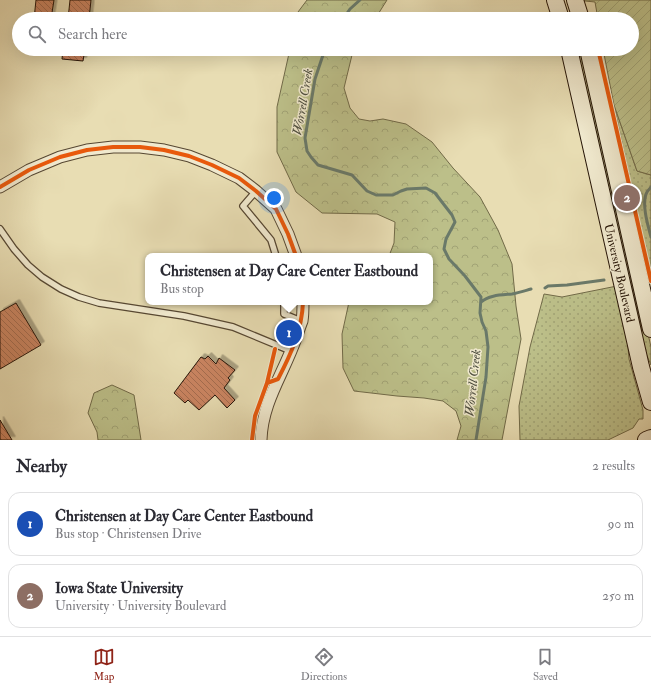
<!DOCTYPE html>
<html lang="en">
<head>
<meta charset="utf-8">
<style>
	:root { --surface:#fff; --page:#f7f7f7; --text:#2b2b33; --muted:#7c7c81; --line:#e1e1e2; --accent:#8f2418 }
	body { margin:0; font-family:"IM FELL Double Pica",serif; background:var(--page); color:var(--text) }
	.you { position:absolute; left:274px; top:198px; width:14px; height:14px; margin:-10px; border:3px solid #fff; border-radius:50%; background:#1a73e8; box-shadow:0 0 0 6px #1a73e833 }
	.badge { display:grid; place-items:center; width:26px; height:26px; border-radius:50%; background:var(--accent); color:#fff; font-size:13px; font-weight:700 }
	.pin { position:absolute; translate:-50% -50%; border:2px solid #fff; box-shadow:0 1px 4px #0006 }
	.popup { position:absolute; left:145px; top:253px; width:288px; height:52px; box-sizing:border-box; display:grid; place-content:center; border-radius:8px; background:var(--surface); filter:drop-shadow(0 1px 3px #0005); font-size:13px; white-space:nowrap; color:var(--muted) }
	.popup b { font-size:15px; color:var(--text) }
	.popup::after { content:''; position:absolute; left:50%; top:100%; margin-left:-8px; border:8px solid transparent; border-top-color:var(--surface) }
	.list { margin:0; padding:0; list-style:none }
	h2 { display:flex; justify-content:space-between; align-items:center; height:52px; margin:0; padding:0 16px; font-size:17px }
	h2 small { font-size:13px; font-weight:400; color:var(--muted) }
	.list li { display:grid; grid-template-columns:26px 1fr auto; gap:12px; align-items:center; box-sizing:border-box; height:64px; margin:0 8px 8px; padding:0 8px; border:1px solid var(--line); border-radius:12px }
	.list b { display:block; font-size:15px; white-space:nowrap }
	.list p { margin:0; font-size:13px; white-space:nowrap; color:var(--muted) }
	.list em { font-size:13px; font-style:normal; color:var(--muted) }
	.icon { flex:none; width:22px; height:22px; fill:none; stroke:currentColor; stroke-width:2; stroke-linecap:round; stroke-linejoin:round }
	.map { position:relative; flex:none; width:651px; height:440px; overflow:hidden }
	.search { position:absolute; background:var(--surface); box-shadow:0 4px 16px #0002; left:12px; right:12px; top:12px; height:44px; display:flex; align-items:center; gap:10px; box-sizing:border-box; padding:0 14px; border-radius:22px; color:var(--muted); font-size:15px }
	.sheet { height:196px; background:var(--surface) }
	nav { display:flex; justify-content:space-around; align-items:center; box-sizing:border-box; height:56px; border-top:1px solid var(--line); background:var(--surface); font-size:11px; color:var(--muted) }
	nav a { display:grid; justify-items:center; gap:2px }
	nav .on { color:var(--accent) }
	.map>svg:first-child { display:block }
</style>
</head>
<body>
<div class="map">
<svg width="651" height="440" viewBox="0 0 651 440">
	<defs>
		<pattern id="grass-dots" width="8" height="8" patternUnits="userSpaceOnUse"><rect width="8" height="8" fill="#bcbf89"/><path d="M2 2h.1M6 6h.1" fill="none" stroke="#a1a375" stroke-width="1.8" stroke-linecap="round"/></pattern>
		<pattern id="forest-crowns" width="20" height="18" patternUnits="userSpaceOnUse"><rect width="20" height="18" fill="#bcbf89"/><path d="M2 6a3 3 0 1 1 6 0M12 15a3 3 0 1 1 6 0" fill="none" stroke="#a1a375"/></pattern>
		<pattern id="garden-furrows" width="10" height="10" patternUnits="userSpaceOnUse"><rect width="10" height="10" fill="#bcbf89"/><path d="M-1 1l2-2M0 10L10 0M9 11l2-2" fill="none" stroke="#a1a375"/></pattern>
		<pattern id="building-back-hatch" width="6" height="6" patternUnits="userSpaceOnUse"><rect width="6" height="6" fill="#cb8562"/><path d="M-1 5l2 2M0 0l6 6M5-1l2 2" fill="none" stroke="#a56c4f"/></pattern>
		<filter id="shadow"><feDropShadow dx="3.5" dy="-3.5" stdDeviation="0" flood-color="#0004"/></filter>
	</defs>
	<rect width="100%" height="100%" fill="#e8ddb3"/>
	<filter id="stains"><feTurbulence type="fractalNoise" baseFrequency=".005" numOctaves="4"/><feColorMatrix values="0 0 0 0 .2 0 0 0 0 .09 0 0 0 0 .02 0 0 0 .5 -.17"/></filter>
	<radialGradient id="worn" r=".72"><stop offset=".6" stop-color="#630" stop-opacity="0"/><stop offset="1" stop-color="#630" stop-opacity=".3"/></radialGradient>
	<!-- grass -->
	<path fill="url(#grass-dots)" stroke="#716a48" d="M575,49H583L651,347V365L644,349Z
		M614,105L637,171L651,175V273L634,199Z
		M617,286L627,336L629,359L643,410V419H639L633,428L608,440H520L519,406L530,347L544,294L562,297Z"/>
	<!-- forest -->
	<path fill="url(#forest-crowns)" stroke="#716a48" d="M307,0H387L375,19H296L298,12Z
		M290,49H356L352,55L344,88L350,108L359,119L370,121L383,119L406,124L432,142L453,168L480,197L498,230L512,264L516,306L521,339L502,440H457L461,426L456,411L443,401L424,398L397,396L354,391L343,368L342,334L349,302H430V256H389L394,243L395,222L377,214L322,213L296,192L277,152V107Z
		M112,385L134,395L141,440H98L97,432L88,413L94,393Z"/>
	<!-- garden -->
	<path fill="url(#garden-furrows)" stroke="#716a48" d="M575,0H651V175L637,171L614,105L603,49H632V19H598L595,2Z"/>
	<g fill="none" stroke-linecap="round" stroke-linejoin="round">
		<!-- stream -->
		<path stroke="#6a7969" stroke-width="3" d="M343,19L350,9L360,0
			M325,49L315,79L305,138L307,151L311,157L318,165L352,175L367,191L376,195H393L401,191L407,189L426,188L435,193L452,215L455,222L446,239L444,249L449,259L465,276L481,297L480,313L482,322L486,331L488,347L486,377L476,440
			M651,187C650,189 648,190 647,192C641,203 648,226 651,237
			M545,288L548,286L567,285L604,280
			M481,302C489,295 501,295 512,294C518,293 524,291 531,289"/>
	</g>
	<!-- building -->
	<path fill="url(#building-back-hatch)" stroke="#261507" filter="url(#shadow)" d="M36,0H54L51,19H34Z
		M70,0H91L89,19H68Z
		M63,49H85L83,61L62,59Z
		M16,303L41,345L0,369V312Z
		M208,356L216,364L219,358L235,370L228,378L230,380L224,388L235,400L227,408L215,395L199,410L188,400L185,403L174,393L201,357L205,359Z
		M0,420L12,440H0Z"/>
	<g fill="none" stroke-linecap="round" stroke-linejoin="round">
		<defs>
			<path id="service" d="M256,191L243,206L271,240L276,256
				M0,229L14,249L28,265L42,277L61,289L79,297L99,303L184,316L233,327L291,351
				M284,302V314L301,321"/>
			<path id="minor" d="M0,187L29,170L60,157L87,150L113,147H140L164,150L189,156L212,165L239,178L256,191L276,209L288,234L296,256
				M261,440C262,402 284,373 296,338C298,332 300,326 302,321C303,315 303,308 303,302"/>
			<path id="secondary" d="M555,0L561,19
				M575,0L581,19
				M569,49L641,367L651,402
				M588,49L651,329
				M646,440L651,438"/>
		</defs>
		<!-- service casing -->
		<use href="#service" stroke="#564732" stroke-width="8"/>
		<!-- minor casing -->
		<use href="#minor" stroke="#564732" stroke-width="13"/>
		<!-- secondary casing -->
		<use href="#secondary" stroke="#261507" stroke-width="18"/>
		<!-- service -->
		<use href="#service" stroke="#f0e9ce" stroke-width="5.5"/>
		<!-- minor -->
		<use href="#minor" stroke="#f0e9ce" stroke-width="11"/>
		<!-- secondary -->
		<use href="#secondary" stroke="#f0e9ce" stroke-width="16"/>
		<defs>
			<path id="cycleway" d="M598,49L651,281
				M0,187L29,170L60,157L87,150L113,147H140L164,150L189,156L212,165L239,178L256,191L276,209L288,234L296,256
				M267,383L278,379C291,354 302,330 303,302
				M252,440L255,416L267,383L275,349"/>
		</defs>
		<!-- cycleway casing -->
		<use href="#cycleway" stroke="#f0e9ce" stroke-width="6"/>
		<!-- cycleway -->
		<use href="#cycleway" stroke="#e8590c" stroke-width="4"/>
	</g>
	<g text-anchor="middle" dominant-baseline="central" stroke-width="3" stroke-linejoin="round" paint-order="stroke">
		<!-- street labels -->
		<g font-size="12" fill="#261507" stroke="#f0e9ce">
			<text transform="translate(619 273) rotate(77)">University Boulevard</text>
		</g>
		<!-- water labels -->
		<g font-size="13" font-style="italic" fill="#4e4f40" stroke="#f0e9ce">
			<text transform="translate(303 102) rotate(-80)">Worrell Creek</text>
			<text transform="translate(473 383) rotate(-84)">Worrell Creek</text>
		</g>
	</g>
	<rect width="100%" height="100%" filter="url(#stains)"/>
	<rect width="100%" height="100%" fill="url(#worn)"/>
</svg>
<div class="you"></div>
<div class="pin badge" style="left:289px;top:333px;background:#1a4fb4">1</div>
<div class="popup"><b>Christensen at Day Care Center Eastbound</b>Bus stop</div>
<div class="pin badge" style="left:627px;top:198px;background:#8d6e63">2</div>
<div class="search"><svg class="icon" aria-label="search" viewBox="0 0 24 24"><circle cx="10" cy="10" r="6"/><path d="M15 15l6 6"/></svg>Search here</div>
</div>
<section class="sheet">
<h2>Nearby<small>2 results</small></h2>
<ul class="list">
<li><span class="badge" style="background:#1a4fb4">1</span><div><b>Christensen at Day Care Center Eastbound</b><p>Bus stop · Christensen Drive</p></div><em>90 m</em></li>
<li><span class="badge" style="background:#8d6e63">2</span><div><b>Iowa State University</b><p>University · University Boulevard</p></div><em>250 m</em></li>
</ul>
</section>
<nav>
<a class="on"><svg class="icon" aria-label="map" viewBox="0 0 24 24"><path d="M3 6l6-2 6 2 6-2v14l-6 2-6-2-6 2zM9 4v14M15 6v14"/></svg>Map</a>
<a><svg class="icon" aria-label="directions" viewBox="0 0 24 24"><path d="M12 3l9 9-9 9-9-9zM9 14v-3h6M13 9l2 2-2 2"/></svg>Directions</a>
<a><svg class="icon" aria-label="saved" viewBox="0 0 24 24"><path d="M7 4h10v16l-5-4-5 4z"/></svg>Saved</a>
</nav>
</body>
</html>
